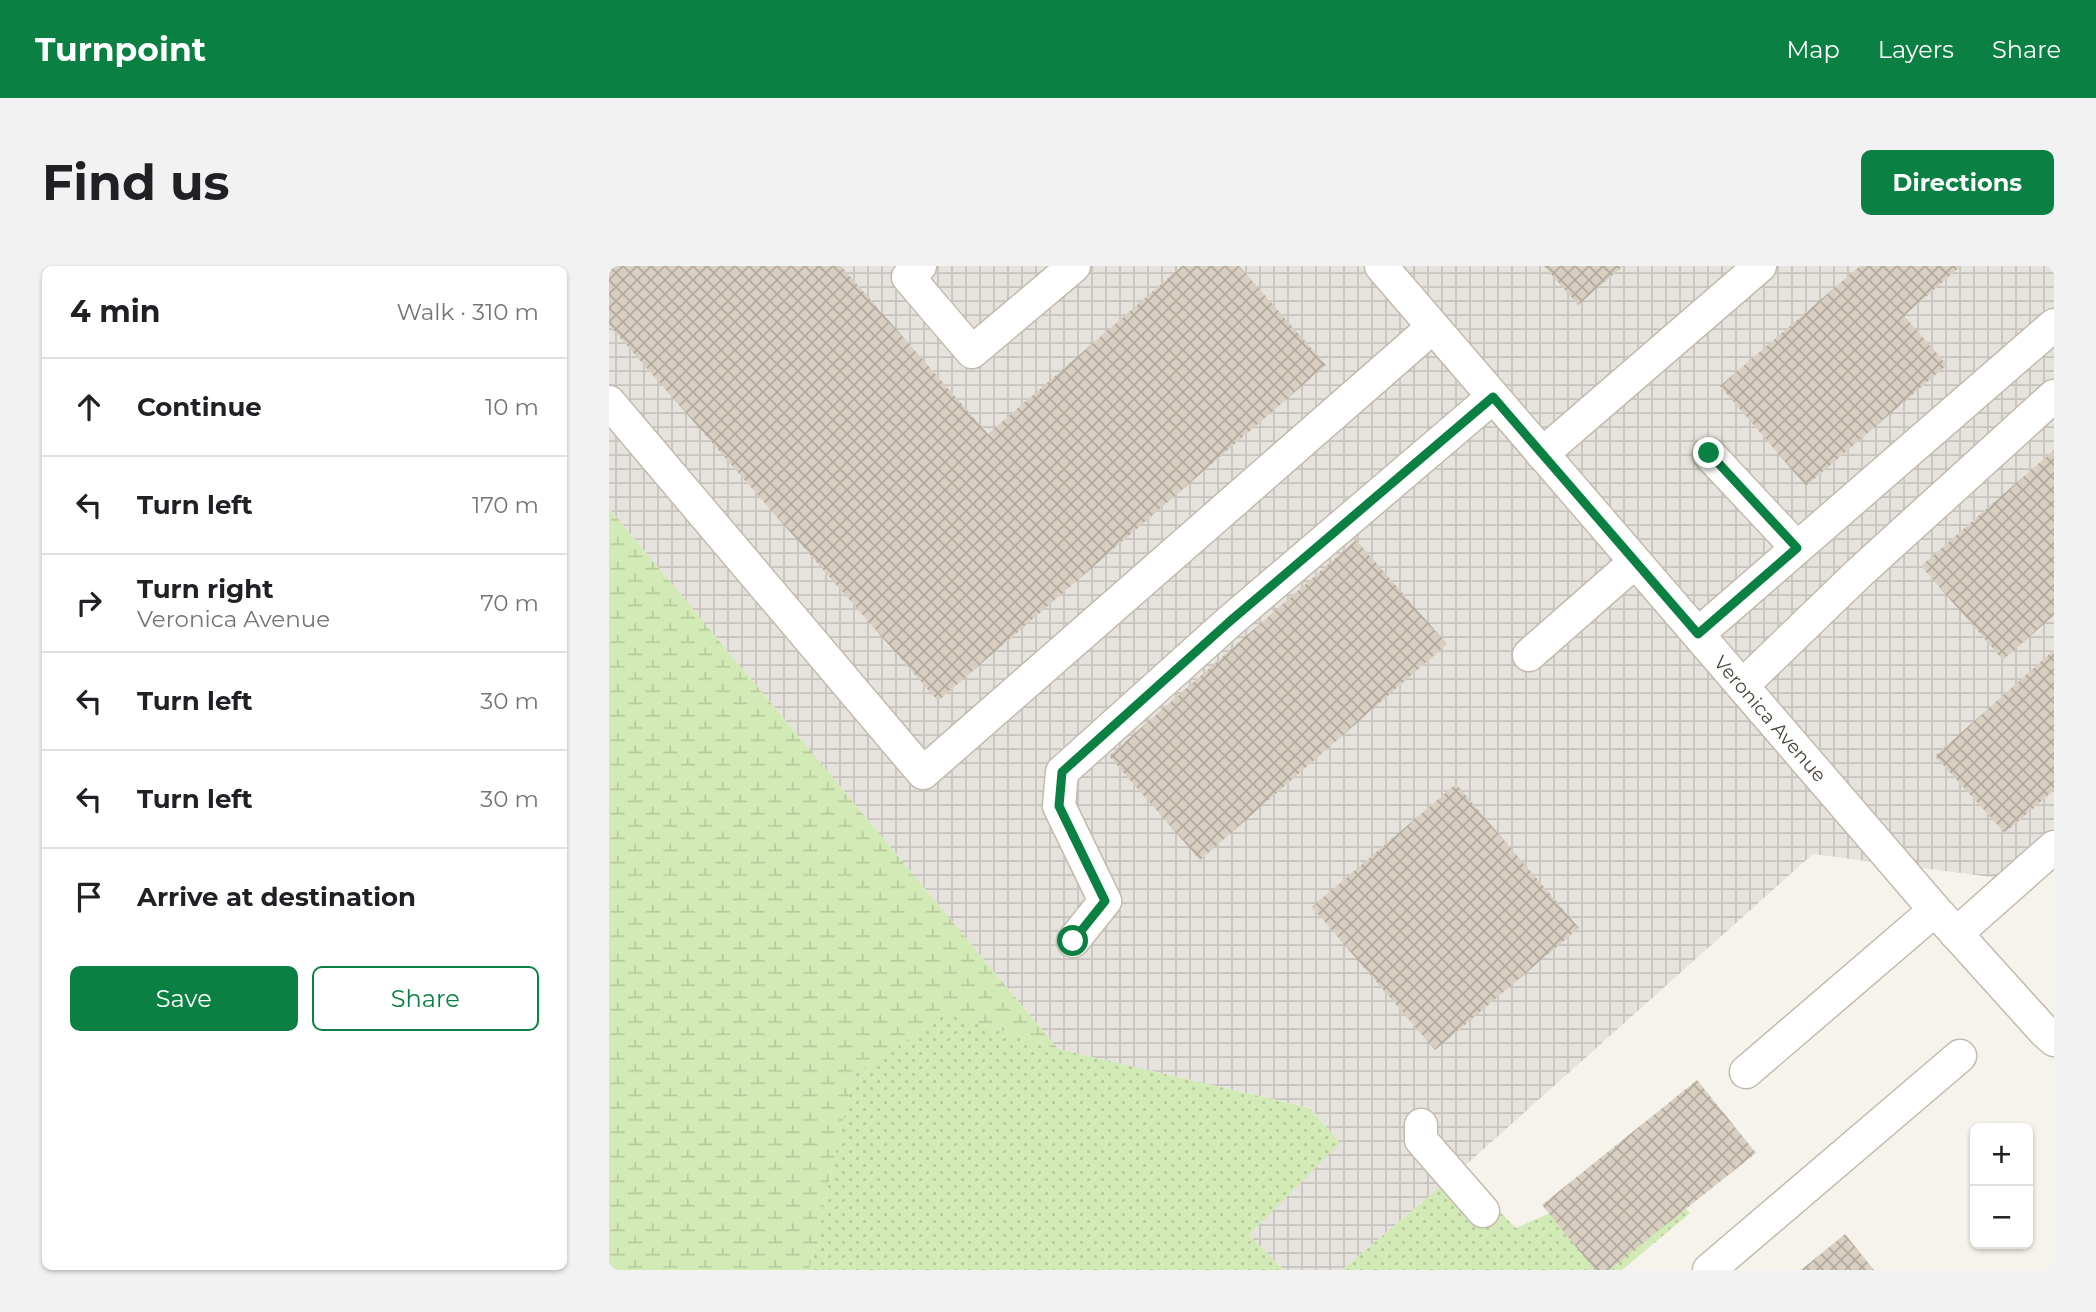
<!DOCTYPE html>
<html lang="en">
<head>
<meta charset="utf-8">
<style>
	:root { --surface:#fff; --page:#f2f2f2; --text:#202124; --muted:#757577; --line:#e0e0e0; --accent:#0b8043 }
	body { margin:0; font-family:Montserrat,sans-serif; background:var(--page); color:var(--text) }
	.controls { position:absolute; right:21px; bottom:21px; display:grid; overflow:hidden; border-radius:10px; box-shadow:0 2px 5px #0004 }
	.controls button { width:63px; height:63px; display:grid; place-items:center; padding:0; border:0; border-bottom:2px solid var(--line); background:var(--surface); color:var(--text); font:35px sans-serif }
	.stop { position:absolute; width:21px; height:21px; margin:-16px; border:5px solid #0b8043; border-radius:50%; background:#fff }
	.stop.end { background:#0b8043; border-color:#fff; box-shadow:0 2px 7px #0008 }
	.list { margin:0; padding:0; list-style:none }
	h2 { display:flex; justify-content:space-between; align-items:center; height:91px; margin:0; padding:0 28px; font-size:30px }
	h2 small { font-size:23px; font-weight:400; color:var(--muted) }
	.list li { display:grid; grid-template-columns:46px 1fr auto; gap:21px; align-items:center; box-sizing:border-box; height:98px; padding:0 28px; border-top:2px solid var(--line) }
	.list b { display:block; font-size:26px; white-space:nowrap }
	.list p { margin:0; font-size:23px; white-space:nowrap; color:var(--muted) }
	.list em { font-size:23px; font-style:normal; color:var(--muted) }
	.actions { display:flex; gap:14px; padding:21px 28px }
	.actions a { flex:1; padding:16px 0; border:2px solid var(--accent); border-radius:10px; text-align:center; font-size:24px; color:var(--accent) }
	.actions .main { background:var(--accent); color:#fff }
	.icon { flex:none; width:38px; height:38px; fill:none; stroke:currentColor; stroke-width:2; stroke-linecap:round; stroke-linejoin:round }
	.map { position:relative; flex:none; width:1445px; height:1004px; overflow:hidden; border-radius:10px }
	header { display:flex; align-items:center; gap:42px; box-sizing:border-box; height:98px; padding:0 35px; background:var(--accent); color:#fff }
	header strong { font-size:33px }
	nav { display:flex; gap:38px; margin-inline-start:auto; font-size:24px }
	.intro { display:flex; align-items:center; justify-content:space-between; box-sizing:border-box; height:168px; padding:0 42px }
	h1 { margin:0; font-size:49px }
	.button { padding:18px 32px; border-radius:10px; background:var(--accent); color:#fff; font-size:24px; font-weight:700 }
	main { display:flex; gap:42px; padding:0 42px }
	aside { flex:1; background:var(--surface); border-radius:10px; box-shadow:0 2px 5px #0004 }
	.map>svg:first-child { display:block }
</style>
</head>
<body>
<header>
<strong>Turnpoint</strong>
<nav><a>Map</a><a>Layers</a><a>Share</a></nav>
</header>
<div class="intro"><h1>Find us</h1><a class="button">Directions</a></div>
<main>
<aside>
<h2>4 min<small>Walk · 310 m</small></h2>
<ul class="list">
<li><svg class="icon" aria-label="ahead" viewBox="0 0 24 24"><path d="M12 20V5M6 11l6-6 6 6"/></svg><div><b>Continue</b></div><em>10 m</em></li>
<li><svg class="icon" aria-label="left" viewBox="0 0 24 24"><path d="M17 20v-9H6M10 6l-5 5 5 5"/></svg><div><b>Turn left</b></div><em>170 m</em></li>
<li><svg class="icon" aria-label="right" viewBox="0 0 24 24"><path d="M7 20v-9h11M14 6l5 5-5 5"/></svg><div><b>Turn right</b><p>Veronica Avenue</p></div><em>70 m</em></li>
<li><svg class="icon" aria-label="left" viewBox="0 0 24 24"><path d="M17 20v-9H6M10 6l-5 5 5 5"/></svg><div><b>Turn left</b></div><em>30 m</em></li>
<li><svg class="icon" aria-label="left" viewBox="0 0 24 24"><path d="M17 20v-9H6M10 6l-5 5 5 5"/></svg><div><b>Turn left</b></div><em>30 m</em></li>
<li><svg class="icon" aria-label="arrive" viewBox="0 0 24 24"><path d="M6 21V4h12l-3 4 3 4H6"/></svg><div><b>Arrive at destination</b></div></li>
</ul>
<div class="actions"><a class="main">Save</a><a>Share</a></div>
</aside>
<div class="map">
<svg width="1445" height="1004" viewBox="0 0 1445 1004">
	<defs>
		<pattern id="industrial-grid" width="8" height="8" patternUnits="userSpaceOnUse" patternTransform="scale(1.75)"><rect width="8" height="8" fill="#e6e2dd"/><path d="M0 4h8M4 0v8" fill="none" stroke="#c7c3be"/></pattern>
		<pattern id="grass-dots" width="8" height="8" patternUnits="userSpaceOnUse" patternTransform="scale(1.75)"><rect width="8" height="8" fill="#d2eab5"/><path d="M2 2h.1M6 6h.1" fill="none" stroke="#b6ca9c" stroke-width="1.8" stroke-linecap="round"/></pattern>
		<pattern id="wetland-marsh" width="20" height="14" patternUnits="userSpaceOnUse" patternTransform="scale(1.75)"><rect width="20" height="14" fill="#d2eab5"/><path d="M1 5h8M5 5V1M11 12h8M15 12V8" fill="none" stroke="#b6ca9c"/></pattern>
		<pattern id="building-cross-hatch" width="8" height="8" patternUnits="userSpaceOnUse" patternTransform="scale(1.75)"><rect width="8" height="8" fill="#d8cfc1"/><path d="M0 0l8 8M0 8l8-8" fill="none" stroke="#b1aa9e"/></pattern>
	</defs>
	<rect width="100%" height="100%" fill="#f6f3ec"/>
	<!-- industrial -->
	<path fill="url(#industrial-grid)" d="M0,0H1445V588L1413,615L1204,588L850,905L733,1004H675L640,969L730,877L702,842L449,783L0,242Z"/>
	<!-- grass -->
	<path fill="url(#grass-dots)" d="M338,747L449,783L701,842L731,877L640,969L675,1004H200L244,810Z
		M1041,903L1081,947L1013,1004H733L850,905L907,962Z"/>
	<!-- wetland -->
	<path fill="url(#wetland-marsh)" d="M0,242L449,783L338,747L244,810L200,1004H0Z"/>
	<!-- building -->
	<path fill="url(#building-cross-hatch)" d="M0,0H232L379,168L573,0H630L717,99L329,435L0,59Z
		M935,0H1014L969,39Z
		M1251,0H1352L1295,50L1338,99L1197,220L1111,120Z
		M1445,184V349L1394,394L1312,300Z
		M747,274L838,378L591,594L500,490Z
		M1445,384V524L1396,567L1326,490Z
		M847,518L970,662L826,784L703,641Z
		M1088,814L1147,887L1000,1004H986L933,939Z
		M1236,968L1265,1004H1192Z"/>
	<g fill="none" stroke-linecap="round" stroke-linejoin="round">
		<defs>
			<path id="minor" d="M311,0L299,11L363,86L465,0
				M772,0L1326,644L1436,766L1445,774
				M0,136L314,507L824,61
				M933,188L1151,0
				M1100,188L1188,282
				M1089,368L1445,59
				M920,389L1026,296
				M1133,420L1250,307L1445,130
				M1347,668L1445,581
				M464,675L496,635L450,540L453,506L620,356L884,131
				M1137,806L1326,644
				M812,859V874L874,945
				M1100,1004L1351,790"/>
		</defs>
		<!-- minor casing -->
		<use href="#minor" stroke="#c2bbae" stroke-width="35"/>
		<!-- minor -->
		<use href="#minor" stroke="#fff" stroke-width="32"/>
	</g>
	<g fill="none" stroke-linecap="round" stroke-linejoin="round">
		<!-- route -->
		<path stroke="#0b8043" stroke-width="9" d="M464,675L496,635L450,540L453,506L620,356L884,131L1089,368L1188,282L1100,187"/>
	</g>
	<g text-anchor="middle" dominant-baseline="central" stroke-width="5" stroke-linejoin="round" paint-order="stroke">
		<!-- street labels -->
		<g font-size="19" fill="#4b4439" stroke="#fff">
			<text transform="translate(1161 453) rotate(49)">Veronica Avenue</text>
		</g>
	</g>
</svg>
<div class="controls">
<button>+</button>
<button>−</button>
</div>
<div class="stop" style="left:464px;top:675px"></div>
<div class="stop end" style="left:1100px;top:187px"></div>
</div>
</main>
</body>
</html>
